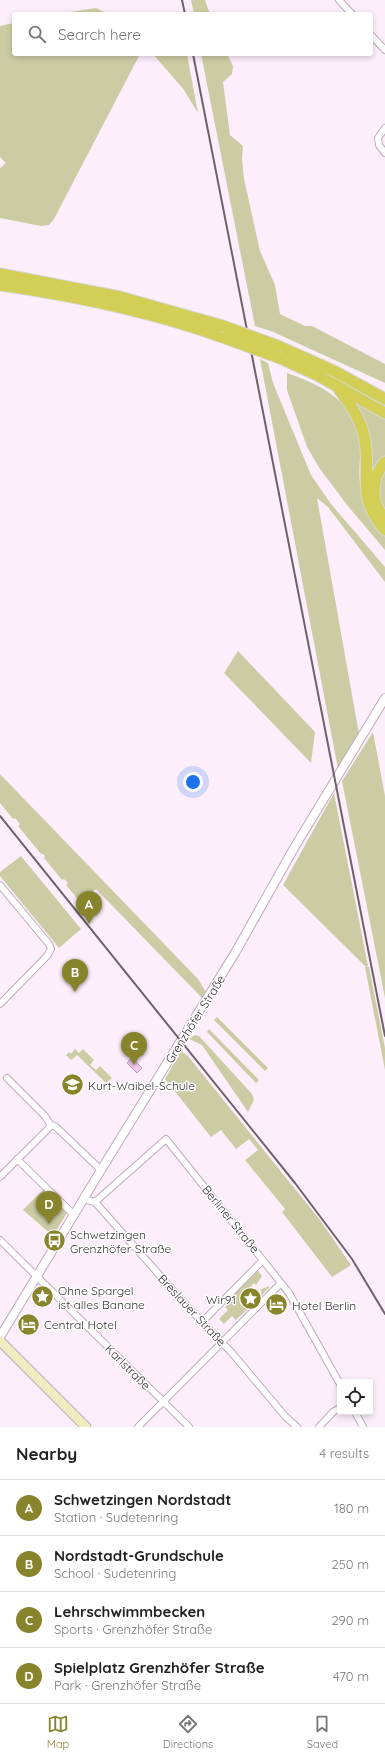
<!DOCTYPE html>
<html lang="en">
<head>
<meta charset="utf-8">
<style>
	:root { --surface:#fff; --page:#f2f2f2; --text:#222; --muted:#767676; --line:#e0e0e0; --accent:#87842c }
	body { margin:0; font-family:Quicksand,sans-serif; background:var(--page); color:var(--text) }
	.controls { position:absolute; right:12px; bottom:12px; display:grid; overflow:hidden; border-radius:4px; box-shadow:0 2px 6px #0003 }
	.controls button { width:36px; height:36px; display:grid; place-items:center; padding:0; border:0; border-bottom:1px solid var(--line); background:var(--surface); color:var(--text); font:20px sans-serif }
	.you { position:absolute; left:193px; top:782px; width:14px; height:14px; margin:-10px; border:3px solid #fff; border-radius:50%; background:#1a73e8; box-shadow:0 0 0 6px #1a73e833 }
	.badge { display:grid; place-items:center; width:26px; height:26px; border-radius:50%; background:var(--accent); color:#fff; font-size:13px; font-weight:700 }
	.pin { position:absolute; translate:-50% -33px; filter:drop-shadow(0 1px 2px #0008) }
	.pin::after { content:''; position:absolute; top:21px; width:14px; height:12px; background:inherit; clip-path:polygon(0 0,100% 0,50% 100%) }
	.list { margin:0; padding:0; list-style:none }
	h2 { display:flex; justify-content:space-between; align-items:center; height:52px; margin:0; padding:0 16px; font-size:17px }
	h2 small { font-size:13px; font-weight:400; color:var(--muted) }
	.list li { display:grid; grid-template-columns:26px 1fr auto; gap:12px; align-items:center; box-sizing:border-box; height:56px; padding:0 16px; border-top:1px solid var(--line) }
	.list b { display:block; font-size:15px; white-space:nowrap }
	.list p { margin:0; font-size:13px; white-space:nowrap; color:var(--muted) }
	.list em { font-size:13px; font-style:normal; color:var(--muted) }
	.icon { flex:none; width:22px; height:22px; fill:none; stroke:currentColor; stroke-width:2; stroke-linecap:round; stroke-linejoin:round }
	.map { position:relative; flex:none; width:385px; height:1427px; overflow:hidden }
	.search { position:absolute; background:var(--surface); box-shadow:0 2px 6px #0003; left:12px; right:12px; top:12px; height:44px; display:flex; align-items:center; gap:10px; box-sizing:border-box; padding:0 14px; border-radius:4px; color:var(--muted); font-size:15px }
	.sheet { height:276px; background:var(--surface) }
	nav { display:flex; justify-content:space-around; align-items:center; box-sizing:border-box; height:56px; border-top:1px solid var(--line); background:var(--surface); font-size:11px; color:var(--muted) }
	nav a { display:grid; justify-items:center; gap:2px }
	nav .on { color:var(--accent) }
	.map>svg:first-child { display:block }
</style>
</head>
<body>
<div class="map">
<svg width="385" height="1427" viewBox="0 0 385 1427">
	<rect width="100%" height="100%" fill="#fdeefb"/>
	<!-- green -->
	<path fill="#cccca4" d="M191,0H205L210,14H194Z
		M96,8L109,14H62L63,13Z
		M14,23V54H140L54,219L49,225L41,226L0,218V168L6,163L0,157V26Z
		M153,54H187L198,113L184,90Z
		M201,54H227L233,66L232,74L223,82L230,135L243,146L242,158L244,179L260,251L275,285L280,314L305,326H312L385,364V383L271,331L255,326Z
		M260,359L268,363L273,383L311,475L331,504L385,567V582L328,507L317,498L359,734L338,769Z
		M287,373C324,386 356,402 360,445C361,460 357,478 362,491C368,506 381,520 385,535C385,539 385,546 385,550L347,505L320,469L307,447L287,390Z
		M358,402L385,418V458L377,469L382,521L355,405Z
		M385,470V510C377,495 379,485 385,470Z
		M238,651L315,732L311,763L224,673Z
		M373,732L385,796V998L342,781Z
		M0,774L198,979L206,992L203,999L96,889L80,902L66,885L68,883L64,879L62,880L44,858L45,856L43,854H41L18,826L20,824L15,818L13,819L0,803Z
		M334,793L368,966L366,967L283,885Z
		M21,856L81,929L59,948L0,876V872Z
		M365,967H369L385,1048V1070Z
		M217,1017L268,1068L265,1071L214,1020Z
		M209,1029L259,1080L256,1083L207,1032Z
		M195,1035L199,1036L252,1094L254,1100L248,1112L202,1045L189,1039Z
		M75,1049L79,1053L83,1049L94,1060L90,1065L96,1070L100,1066L112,1078L106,1083L77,1055L71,1060L66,1055L69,1052L71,1054Z
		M181,1051L188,1056L320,1220L351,1265L332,1277L282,1212L285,1209L245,1160L258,1150L249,1139L236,1149L221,1130L211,1137L165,1079Z
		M44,1189L68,1211L53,1236L23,1210Z
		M257,1270L262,1276L256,1285L254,1283L249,1288L257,1296L262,1292L260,1290L269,1286L270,1287L236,1320L232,1316L224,1324L219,1319L228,1310L225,1307L237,1296L235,1293Z"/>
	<!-- water -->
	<path fill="#f3caed" stroke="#bb9cb7" d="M132,1058L142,1068L137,1073L127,1063Z"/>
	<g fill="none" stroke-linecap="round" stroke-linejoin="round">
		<defs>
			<path id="minor" d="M339,0L352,14
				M371,35L385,50
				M385,128L378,138L379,145L385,153
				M0,885L49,944L51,949L47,956L0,1004
				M50,1124L56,1127L101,1170
				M17,1159L74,1215
				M0,1177L49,1128L50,1124L45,1116L7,1078
				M83,1199L95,1202L186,1305L232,1353L285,1416L297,1427
				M95,1202L166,1139L289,1293L340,1384
				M0,1240L189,1427
				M202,1322L263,1260
				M355,1412L363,1427
				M138,1427L281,1283
				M319,1427L333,1412L340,1408"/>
			<path id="tertiary" d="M0,1337L101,1170L235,953L294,848L385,698"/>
			<path id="secondary" d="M0,1341L86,1427"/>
			<path id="trunk" d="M0,274L120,297L223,326
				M0,285C76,296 153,312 225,338
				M278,346L334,371L385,399
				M280,358L317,375L385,413
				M336,385C347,401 360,416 364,436C373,475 354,494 385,530
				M385,462C371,477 370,504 385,518"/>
		</defs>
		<!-- minor casing -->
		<use href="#minor" stroke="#c0aabd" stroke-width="8"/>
		<!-- tertiary casing -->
		<use href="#tertiary" stroke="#c0aabd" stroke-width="10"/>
		<!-- secondary casing -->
		<use href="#secondary" stroke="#c0aabd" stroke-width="11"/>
		<!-- trunk casing -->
		<use href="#trunk" stroke="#d7d6d7" stroke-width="13"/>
		<!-- minor -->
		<use href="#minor" stroke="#fff" stroke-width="6"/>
		<!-- tertiary -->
		<use href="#tertiary" stroke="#fff" stroke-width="8"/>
		<!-- secondary -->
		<use href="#secondary" stroke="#eeecc0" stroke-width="9"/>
		<!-- trunk -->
		<use href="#trunk" stroke="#d3ce56" stroke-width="11"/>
		<!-- rail -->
		<path stroke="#6d626c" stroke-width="2" d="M182,0L185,14
			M193,54L385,1036
			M0,816L295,1183L352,1259L385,1314"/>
		<defs>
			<path id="trunk-bridge" d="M223,326L278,346
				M225,338L280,358"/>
		</defs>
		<!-- trunk-bridge casing -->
		<use href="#trunk-bridge" stroke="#d7d6d7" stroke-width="13" stroke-linecap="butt"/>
		<!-- trunk-bridge -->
		<use href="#trunk-bridge" stroke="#d3ce56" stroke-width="11"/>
	</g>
	<!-- icons -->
	<defs>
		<symbol id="school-disc" viewBox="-11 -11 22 22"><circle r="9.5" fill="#87842c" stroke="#fff"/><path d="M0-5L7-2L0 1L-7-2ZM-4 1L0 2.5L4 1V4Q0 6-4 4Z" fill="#fff"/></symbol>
		<symbol id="bus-disc" viewBox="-11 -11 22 22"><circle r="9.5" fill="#87842c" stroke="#fff"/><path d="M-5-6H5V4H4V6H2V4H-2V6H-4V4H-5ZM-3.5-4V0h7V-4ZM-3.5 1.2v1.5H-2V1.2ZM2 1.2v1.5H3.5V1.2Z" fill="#fff"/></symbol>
		<symbol id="sight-disc" viewBox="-11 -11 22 22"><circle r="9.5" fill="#87842c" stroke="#fff"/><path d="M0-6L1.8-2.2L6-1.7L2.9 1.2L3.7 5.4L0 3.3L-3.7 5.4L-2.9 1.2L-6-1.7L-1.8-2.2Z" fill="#fff"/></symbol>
		<symbol id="hotel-disc" viewBox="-11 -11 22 22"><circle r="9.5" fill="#87842c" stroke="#fff"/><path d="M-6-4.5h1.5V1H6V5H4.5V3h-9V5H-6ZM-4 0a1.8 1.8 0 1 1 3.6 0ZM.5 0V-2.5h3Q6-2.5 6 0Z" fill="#fff"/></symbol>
	</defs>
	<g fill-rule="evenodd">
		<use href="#school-disc" x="60" y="1072" width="25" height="25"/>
		<use href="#bus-disc" x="42" y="1228" width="25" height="25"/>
		<use href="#sight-disc" x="30" y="1284" width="25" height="25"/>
		<use href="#sight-disc" x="238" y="1286" width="25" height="25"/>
		<use href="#hotel-disc" x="264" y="1292" width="25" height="25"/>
		<use href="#hotel-disc" x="16" y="1312" width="25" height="25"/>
	</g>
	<g text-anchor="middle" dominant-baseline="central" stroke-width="3" stroke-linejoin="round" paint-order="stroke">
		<!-- street labels -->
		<g font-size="12" fill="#393038" stroke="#fff">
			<text transform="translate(195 1019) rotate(-58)">Grenzhöfer Straße</text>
			<text transform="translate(231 1219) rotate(51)">Berliner Straße</text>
			<text transform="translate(192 1310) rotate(47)">Breslauer Straße</text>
			<text transform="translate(128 1367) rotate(45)">Karlstraße</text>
		</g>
		<!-- poi labels -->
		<g font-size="12" fill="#393038" stroke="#fff" text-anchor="start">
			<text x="88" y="1085">Kurt-Waibel-Schule</text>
			<text x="70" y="1234">Schwetzingen<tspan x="70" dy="14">Grenzhöfer Straße</tspan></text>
			<text x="58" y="1290">Ohne Spargel<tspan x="58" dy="14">ist alles Banane</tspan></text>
			<text x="236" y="1299" text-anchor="end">Wir91</text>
			<text x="292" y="1305">Hotel Berlin</text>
			<text x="44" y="1324">Central Hotel</text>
		</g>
	</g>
</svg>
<div class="controls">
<button><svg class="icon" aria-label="locate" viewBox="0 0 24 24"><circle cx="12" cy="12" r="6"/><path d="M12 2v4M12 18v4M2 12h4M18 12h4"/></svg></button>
</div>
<div class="you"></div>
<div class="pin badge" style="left:89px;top:924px">A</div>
<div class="pin badge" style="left:75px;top:992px">B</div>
<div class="pin badge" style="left:134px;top:1065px">C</div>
<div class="pin badge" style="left:49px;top:1224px">D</div>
<div class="search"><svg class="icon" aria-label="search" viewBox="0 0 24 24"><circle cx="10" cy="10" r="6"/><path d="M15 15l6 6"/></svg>Search here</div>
</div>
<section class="sheet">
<h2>Nearby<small>4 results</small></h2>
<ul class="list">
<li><span class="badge">A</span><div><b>Schwetzingen Nordstadt</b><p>Station · Sudetenring</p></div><em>180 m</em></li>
<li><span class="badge">B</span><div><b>Nordstadt-Grundschule</b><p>School · Sudetenring</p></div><em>250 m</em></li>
<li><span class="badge">C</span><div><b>Lehrschwimmbecken</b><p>Sports · Grenzhöfer Straße</p></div><em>290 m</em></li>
<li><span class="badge">D</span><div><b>Spielplatz Grenzhöfer Straße</b><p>Park · Grenzhöfer Straße</p></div><em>470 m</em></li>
</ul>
</section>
<nav>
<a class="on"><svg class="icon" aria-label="map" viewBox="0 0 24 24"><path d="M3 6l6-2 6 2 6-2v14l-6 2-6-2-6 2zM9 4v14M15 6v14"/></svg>Map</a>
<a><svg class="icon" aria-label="directions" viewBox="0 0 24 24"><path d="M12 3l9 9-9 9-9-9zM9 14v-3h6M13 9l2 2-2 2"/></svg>Directions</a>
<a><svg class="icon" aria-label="saved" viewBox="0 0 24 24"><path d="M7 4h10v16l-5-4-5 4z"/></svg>Saved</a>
</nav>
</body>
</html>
